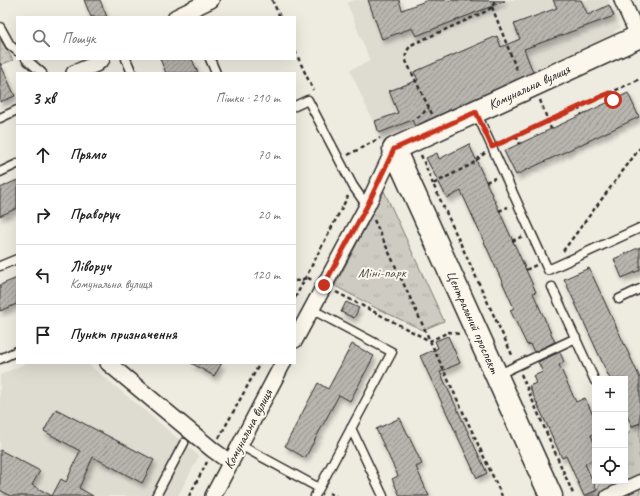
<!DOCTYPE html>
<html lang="uk">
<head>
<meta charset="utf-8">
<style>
	:root { --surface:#fff; --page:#f6f6f6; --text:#222; --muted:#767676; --line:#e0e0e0 }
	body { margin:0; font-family:Caveat,sans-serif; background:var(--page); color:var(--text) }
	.controls { position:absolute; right:12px; bottom:12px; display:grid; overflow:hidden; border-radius:0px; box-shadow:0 4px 16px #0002 }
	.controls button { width:36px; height:36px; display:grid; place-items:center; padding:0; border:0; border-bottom:1px solid var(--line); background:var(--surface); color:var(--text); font:20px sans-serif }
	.stop { position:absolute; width:12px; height:12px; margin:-9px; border:3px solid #c8321e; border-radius:50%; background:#fff }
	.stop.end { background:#c8321e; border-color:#fff; box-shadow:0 1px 4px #0008 }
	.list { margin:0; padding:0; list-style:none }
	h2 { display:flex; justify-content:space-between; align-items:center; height:52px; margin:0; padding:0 16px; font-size:17px }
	h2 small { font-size:13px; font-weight:400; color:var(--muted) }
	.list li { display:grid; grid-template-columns:26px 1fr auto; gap:12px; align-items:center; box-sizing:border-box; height:60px; padding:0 16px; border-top:1px solid var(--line) }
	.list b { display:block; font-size:15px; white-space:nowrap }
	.list p { margin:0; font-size:13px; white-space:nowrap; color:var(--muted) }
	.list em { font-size:13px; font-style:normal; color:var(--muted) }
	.icon { flex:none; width:22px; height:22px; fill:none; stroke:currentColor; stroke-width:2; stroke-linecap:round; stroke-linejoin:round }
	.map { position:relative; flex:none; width:640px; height:496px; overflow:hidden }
	.search { position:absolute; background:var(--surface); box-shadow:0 4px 16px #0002; left:16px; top:16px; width:280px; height:44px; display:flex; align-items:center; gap:10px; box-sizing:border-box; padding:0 14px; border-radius:0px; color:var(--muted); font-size:15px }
	.panel { position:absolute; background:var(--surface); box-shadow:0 4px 16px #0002; left:16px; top:72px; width:280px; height:292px; border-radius:0px }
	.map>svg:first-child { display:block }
</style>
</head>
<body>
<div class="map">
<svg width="640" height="496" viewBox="0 0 640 496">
	<defs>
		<pattern id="park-tufts" width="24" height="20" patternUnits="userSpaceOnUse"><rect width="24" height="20" fill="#cecbc2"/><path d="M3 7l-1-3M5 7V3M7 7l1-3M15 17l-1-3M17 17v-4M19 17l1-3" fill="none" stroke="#b1aea7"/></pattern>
		<pattern id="garden-dots" width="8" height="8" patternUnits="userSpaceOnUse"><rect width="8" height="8" fill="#cecbc2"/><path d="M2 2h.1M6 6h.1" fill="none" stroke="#b1aea7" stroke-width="1.8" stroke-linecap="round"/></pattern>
		<pattern id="building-hatch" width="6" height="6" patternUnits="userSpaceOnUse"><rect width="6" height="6" fill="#b8b5ae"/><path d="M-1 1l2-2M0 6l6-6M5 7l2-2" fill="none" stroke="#96938e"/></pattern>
		<filter id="shadow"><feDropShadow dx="2.5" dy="4.5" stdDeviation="2" flood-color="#0004"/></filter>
	</defs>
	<rect width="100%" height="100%" fill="#eeebe0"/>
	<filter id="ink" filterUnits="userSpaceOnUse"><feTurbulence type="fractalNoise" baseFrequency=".025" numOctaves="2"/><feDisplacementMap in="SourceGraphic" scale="8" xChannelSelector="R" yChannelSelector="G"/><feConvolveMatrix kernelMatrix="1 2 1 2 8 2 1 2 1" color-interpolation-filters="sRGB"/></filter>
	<g filter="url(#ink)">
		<!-- built -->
		<path fill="#dedbd1" d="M354,0H399L402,10L428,0H608L620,28L614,31L618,41L395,142H382L350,70L370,61L347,3Z
			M26,363H87L199,456L178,496H0V375Z"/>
		<!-- park -->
		<path fill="url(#park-tufts)" stroke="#7c7b76" d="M384,191L444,321L423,330L378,309L335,286Z
			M640,423V496H584L597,490L602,481H625V439L632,427Z"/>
		<!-- garden -->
		<path fill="url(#garden-dots)" stroke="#7c7b76" d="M0,39L13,60L0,65Z"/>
		<!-- building -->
		<path fill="url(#building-hatch)" stroke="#2b2b2b" filter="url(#shadow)" d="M84,0H100L107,17H91Z
			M368,0H399L402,10L428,0L505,1L416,36L412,28L382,39Z
			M553,0H581L588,15L609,5L614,16L524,49L533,72L415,126L412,120L379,133L375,121L398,113L389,91L418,80L414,72L497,36L501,47L520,39L514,24L557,8Z
			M160,59H192L198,73H166Z
			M0,63L15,96L0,102Z
			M628,93L639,117L516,175L504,151Z
			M469,144L536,292L533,293L555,342L534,352L530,344L527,345L510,310L514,308L461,191L447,198L426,158L437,153L439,159Z
			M17,180V208L0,216V188Z
			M640,247V270L622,278L614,259Z
			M589,268L640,378V423L632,426L625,412V379H610L564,279Z
			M17,278V304L0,311V285Z
			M346,302L359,308L354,318L341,312Z
			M448,336L460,363L440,372L487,473L477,478L420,356L438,348L435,341Z
			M352,344L374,356L350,401L339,395L305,458L285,446L318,383L328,389Z
			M560,352L564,362L559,365L576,402L585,398L595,419V433L591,435L595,445V459L585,464L597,490L584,496L566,456L562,458L529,386L536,383L533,376L543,372L538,362Z
			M191,363H222L214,376Z
			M56,409L154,460L142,483L93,457L79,488L93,496H52L61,479L66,482L80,451L44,431Z
			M400,418L422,464L416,467L429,496H400L392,479L398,476L376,429Z
			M0,450L40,471L32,485L52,496H10L0,490Z"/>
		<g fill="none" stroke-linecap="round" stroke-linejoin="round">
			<defs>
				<path id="service" d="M0,27L10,45L17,51
					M26,59L42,73
					M126,59L132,73
					M210,59L216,73
					M295,106L308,100L353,186L367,206
					M476,112L548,270L640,228
					M0,118L17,110
					M0,172L17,164
					M0,266L17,259
					M552,287L595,381
					M619,299L640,289
					M311,309L392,352L315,496
					M0,359L17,351
					M497,375L576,338
					M351,428L383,496
					M240,445L319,488
					M156,496L184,443"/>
				<path id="pedestrian" d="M607,496L640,481"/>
				<path id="minor" d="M622,0L639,37
					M176,17L211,0
					M74,73L96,64L102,59
					M295,340L367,206L394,149
					M108,363L213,450L231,463
					M213,496L283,363"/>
				<path id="secondary" d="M551,496L394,149L640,36"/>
			</defs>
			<!-- service casing -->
			<use href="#service" stroke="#2b2b2b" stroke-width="11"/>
			<!-- pedestrian casing -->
			<use href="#pedestrian" stroke="#2b2b2b" stroke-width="15"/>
			<!-- minor casing -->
			<use href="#minor" stroke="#2b2b2b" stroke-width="18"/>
			<!-- secondary casing -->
			<use href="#secondary" stroke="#2b2b2b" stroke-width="25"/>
			<!-- path -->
			<path stroke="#2b2b2b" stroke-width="2.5" stroke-dasharray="4 3" stroke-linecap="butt" d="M272,0L280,17
				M492,7L518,73
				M295,51L313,90
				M609,93L613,100
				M540,100L551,129
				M578,107L582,115
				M432,114L406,61C405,53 407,49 413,44L487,11L492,7L495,0
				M417,118L429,108
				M516,136L520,144
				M501,143L640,79
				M485,153L472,164L433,184L513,357
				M348,155L380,138
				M421,155L433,184
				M486,182L495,178
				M499,211L508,207
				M374,220L502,496
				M512,241L523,236
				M563,251L640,148
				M526,270L536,265
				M295,281L302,280L306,277L312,280
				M336,292L430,341L449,332L459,334
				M295,298L348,196
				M521,374L574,496
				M219,438L260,363
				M329,493L336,496
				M189,496L207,462"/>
			<!-- service -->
			<use href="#service" stroke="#fbf7ec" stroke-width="8"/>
			<!-- pedestrian -->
			<use href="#pedestrian" stroke="#fbf7ec" stroke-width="12"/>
			<!-- minor -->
			<use href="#minor" stroke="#fbf7ec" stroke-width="15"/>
			<!-- secondary -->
			<use href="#secondary" stroke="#fbf7ec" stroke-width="22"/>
		</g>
	</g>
	<g fill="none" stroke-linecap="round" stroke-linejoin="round" filter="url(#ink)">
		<!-- route -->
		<path stroke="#c8321e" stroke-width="5" d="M324,285L367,206L394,149L476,112L492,147L609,93L613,100"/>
	</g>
	<g text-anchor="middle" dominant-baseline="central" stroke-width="4" stroke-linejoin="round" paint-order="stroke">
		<!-- street labels -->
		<g font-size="14" fill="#2b2b2b" stroke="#fbf7ec">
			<text transform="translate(529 87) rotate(-25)">Комунальна вулиця</text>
			<text transform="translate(473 322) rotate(66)">Центральний проспект</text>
			<text transform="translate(248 429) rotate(-62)">Комунальна вулиця</text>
		</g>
		<!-- park labels -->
		<g font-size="14" fill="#545351" stroke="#fbf7ec">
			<text x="382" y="272">Міні-парк</text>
		</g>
	</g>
</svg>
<div class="controls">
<button>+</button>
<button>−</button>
<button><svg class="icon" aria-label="locate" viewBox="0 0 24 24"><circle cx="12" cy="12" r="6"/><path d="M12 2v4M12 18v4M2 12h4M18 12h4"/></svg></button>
</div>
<div class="stop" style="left:613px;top:100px"></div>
<div class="stop end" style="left:324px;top:285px"></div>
<div class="search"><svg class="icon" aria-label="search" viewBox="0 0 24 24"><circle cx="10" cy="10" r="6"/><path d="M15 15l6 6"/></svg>Пошук</div>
<section class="panel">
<h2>3 хв<small>Пішки · 210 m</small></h2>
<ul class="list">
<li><svg class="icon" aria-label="ahead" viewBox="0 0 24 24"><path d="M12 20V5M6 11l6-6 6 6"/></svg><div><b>Прямо</b></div><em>70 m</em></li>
<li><svg class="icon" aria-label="right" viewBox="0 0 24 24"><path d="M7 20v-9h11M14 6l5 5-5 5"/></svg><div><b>Праворуч</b></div><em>20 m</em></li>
<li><svg class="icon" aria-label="left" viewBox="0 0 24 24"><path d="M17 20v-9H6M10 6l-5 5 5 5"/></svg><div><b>Ліворуч</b><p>Комунальна вулиця</p></div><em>120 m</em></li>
<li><svg class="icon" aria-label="arrive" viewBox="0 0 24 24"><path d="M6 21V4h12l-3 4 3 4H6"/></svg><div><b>Пункт призначення</b></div></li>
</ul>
</section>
</div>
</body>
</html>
